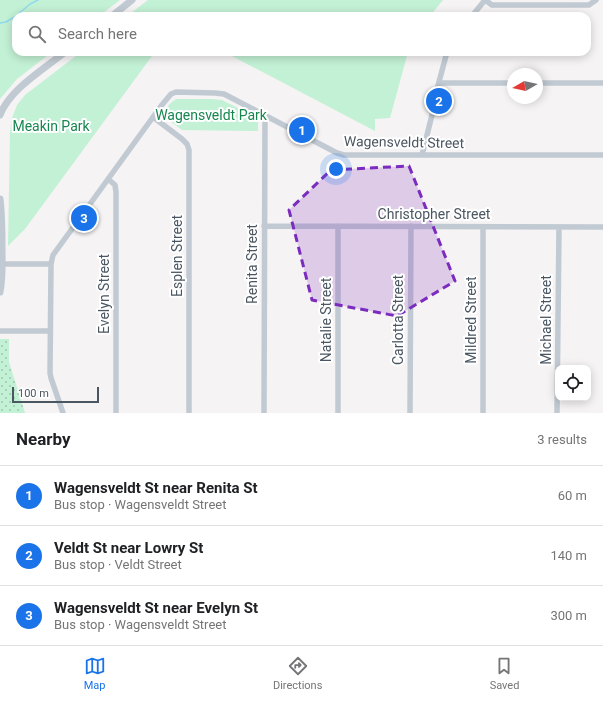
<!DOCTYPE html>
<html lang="en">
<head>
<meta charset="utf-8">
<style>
	:root { --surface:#fff; --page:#f6f6f6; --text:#202124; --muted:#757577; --line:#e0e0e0; --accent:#1a73e8 }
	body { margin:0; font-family:Roboto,sans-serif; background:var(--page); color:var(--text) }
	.controls { position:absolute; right:12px; bottom:12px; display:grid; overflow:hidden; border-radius:8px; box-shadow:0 2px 10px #0003 }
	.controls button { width:36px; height:36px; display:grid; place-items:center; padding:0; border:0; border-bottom:1px solid var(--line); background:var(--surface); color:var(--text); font:20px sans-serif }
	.compass { position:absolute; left:507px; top:68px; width:36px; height:36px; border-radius:50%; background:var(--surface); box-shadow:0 2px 10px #0003; rotate:261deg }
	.scale { position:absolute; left:12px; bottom:10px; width:87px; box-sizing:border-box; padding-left:4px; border:2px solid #4a5661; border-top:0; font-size:11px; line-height:14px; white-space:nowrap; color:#4a5661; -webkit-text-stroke:3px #fff; paint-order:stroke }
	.you { position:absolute; left:336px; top:169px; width:14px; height:14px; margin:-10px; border:3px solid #fff; border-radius:50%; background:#1a73e8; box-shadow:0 0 0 6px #1a73e833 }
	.badge { display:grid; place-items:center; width:26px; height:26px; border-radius:50%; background:var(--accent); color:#fff; font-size:13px; font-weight:700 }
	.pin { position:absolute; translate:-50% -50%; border:2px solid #fff; box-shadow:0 1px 4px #0006 }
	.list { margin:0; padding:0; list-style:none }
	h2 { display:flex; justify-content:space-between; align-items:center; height:52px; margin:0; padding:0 16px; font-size:17px }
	h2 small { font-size:13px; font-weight:400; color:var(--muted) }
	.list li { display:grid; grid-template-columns:26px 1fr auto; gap:12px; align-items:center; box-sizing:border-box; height:60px; padding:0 16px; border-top:1px solid var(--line) }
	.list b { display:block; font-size:15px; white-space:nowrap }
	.list p { margin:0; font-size:13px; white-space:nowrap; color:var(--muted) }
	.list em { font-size:13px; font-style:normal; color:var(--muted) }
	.icon { flex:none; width:22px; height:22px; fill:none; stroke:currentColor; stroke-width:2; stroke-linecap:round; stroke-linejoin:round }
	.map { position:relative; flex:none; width:603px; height:413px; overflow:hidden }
	.search { position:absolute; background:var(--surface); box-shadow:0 2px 10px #0003; left:12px; right:12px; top:12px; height:44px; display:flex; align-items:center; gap:10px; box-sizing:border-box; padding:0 14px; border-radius:12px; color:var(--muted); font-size:15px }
	.sheet { height:232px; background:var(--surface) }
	nav { display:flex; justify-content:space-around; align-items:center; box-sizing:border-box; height:56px; border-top:1px solid var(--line); background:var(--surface); font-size:11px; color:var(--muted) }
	nav a { display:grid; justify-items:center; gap:2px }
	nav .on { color:var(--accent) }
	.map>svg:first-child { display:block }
</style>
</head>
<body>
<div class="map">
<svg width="603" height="413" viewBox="0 0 603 413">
	<defs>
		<pattern id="grass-dots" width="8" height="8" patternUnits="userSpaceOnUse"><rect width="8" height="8" fill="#c3f1d5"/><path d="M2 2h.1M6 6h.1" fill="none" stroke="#a0c6b0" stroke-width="1.8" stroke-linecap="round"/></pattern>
	</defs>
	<rect width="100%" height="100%" fill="#f5f3f3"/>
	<!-- grass -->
	<path fill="url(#grass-dots)" d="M0,339H9V362L25,413H0Z"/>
	<!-- green -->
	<path fill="#c3f1d5" d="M0,0H120L99,16H16V52H52L17,79L0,99Z
		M148,0H443L430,16H127Z
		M81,52H408L390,118L375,119V131L230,55L152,56L25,229L8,246L10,132L12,118L17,105L25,95Z
		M176,99H212L222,100L254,116L258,122V131L182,130L165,117C163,110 170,103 176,99Z"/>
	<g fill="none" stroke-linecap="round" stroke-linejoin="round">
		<!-- stream -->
		<path stroke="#90daee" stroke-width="1.5" d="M16,16L30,4L38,0
			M0,23L6,22L16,16"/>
		<!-- minor -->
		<path stroke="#c1cad2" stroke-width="5.5" d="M485,0L492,5H589L596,0
			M472,16L485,0
			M440,83H513
			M537,83H603
			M153,117L182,139L187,144L189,150V413
			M422,155L433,111L436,93L447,52
			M108,179L115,185L116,192V413
			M264,226L603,227
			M0,264H51
			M0,331H50
			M63,413L51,378L50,373L51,264L53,255L161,106L171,94L176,92L215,93L224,94L337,153L344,155H603
			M264,413L265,115
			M338,413V226
			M410,413L411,226
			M483,413V227
			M557,413L559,227"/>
		<!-- tertiary -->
		<path stroke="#c1cad2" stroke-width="7" d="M112,16L132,0
			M0,115C10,89 44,69 65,52
			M0,199C2,215 2,231 2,247C2,262 3,277 0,292"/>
	</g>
	<!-- marked area -->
	<path fill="#7b2cbf" fill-opacity="0.2" stroke="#7b2cbf" stroke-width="3" stroke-dasharray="8 5" stroke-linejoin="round" d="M409,166L455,281L397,316L312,300L289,210L331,170Z"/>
	<g text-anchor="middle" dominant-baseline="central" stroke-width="4" stroke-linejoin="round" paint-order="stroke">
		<!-- park labels -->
		<g font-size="14" fill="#17864f" stroke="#fff">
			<text x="211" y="115">Wagensveldt Park</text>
			<text x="51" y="126">Meakin Park</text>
		</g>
		<!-- street labels -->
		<g font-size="14" fill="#4a5661" stroke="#fff">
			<text transform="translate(404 142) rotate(1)">Wagensveldt Street</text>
			<text x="434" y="214">Christopher Street</text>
			<text transform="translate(177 256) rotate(-90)">Esplen Street</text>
			<text transform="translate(252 264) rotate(-90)">Renita Street</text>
			<text transform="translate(104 294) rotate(-90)">Evelyn Street</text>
			<text transform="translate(326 320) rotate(-90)">Natalie Street</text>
			<text transform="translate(398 320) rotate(-90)">Carlotta Street</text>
			<text transform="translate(471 320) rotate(-90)">Mildred Street</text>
			<text transform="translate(546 320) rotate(-90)">Michael Street</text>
		</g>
	</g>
</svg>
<div class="controls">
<button><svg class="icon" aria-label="locate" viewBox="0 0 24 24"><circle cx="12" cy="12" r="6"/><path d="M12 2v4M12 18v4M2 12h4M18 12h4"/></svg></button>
</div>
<svg class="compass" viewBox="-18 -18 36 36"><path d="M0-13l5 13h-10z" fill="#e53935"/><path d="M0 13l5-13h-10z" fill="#757577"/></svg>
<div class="scale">100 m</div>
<div class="you"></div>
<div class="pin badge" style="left:302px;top:130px">1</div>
<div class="pin badge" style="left:439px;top:101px">2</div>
<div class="pin badge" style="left:84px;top:218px">3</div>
<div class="search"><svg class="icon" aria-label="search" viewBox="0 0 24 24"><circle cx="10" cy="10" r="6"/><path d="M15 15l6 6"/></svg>Search here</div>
</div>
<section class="sheet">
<h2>Nearby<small>3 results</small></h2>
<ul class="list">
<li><span class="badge">1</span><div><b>Wagensveldt St near Renita St</b><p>Bus stop · Wagensveldt Street</p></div><em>60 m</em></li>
<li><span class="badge">2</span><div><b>Veldt St near Lowry St</b><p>Bus stop · Veldt Street</p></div><em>140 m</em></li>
<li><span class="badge">3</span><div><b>Wagensveldt St near Evelyn St</b><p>Bus stop · Wagensveldt Street</p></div><em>300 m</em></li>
</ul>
</section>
<nav>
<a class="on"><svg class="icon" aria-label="map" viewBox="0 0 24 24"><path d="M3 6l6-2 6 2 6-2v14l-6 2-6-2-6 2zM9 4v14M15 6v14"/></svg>Map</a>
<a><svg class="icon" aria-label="directions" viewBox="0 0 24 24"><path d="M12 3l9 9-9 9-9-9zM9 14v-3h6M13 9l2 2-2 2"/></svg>Directions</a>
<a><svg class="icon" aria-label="saved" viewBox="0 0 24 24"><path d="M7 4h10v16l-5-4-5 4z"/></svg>Saved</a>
</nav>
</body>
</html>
